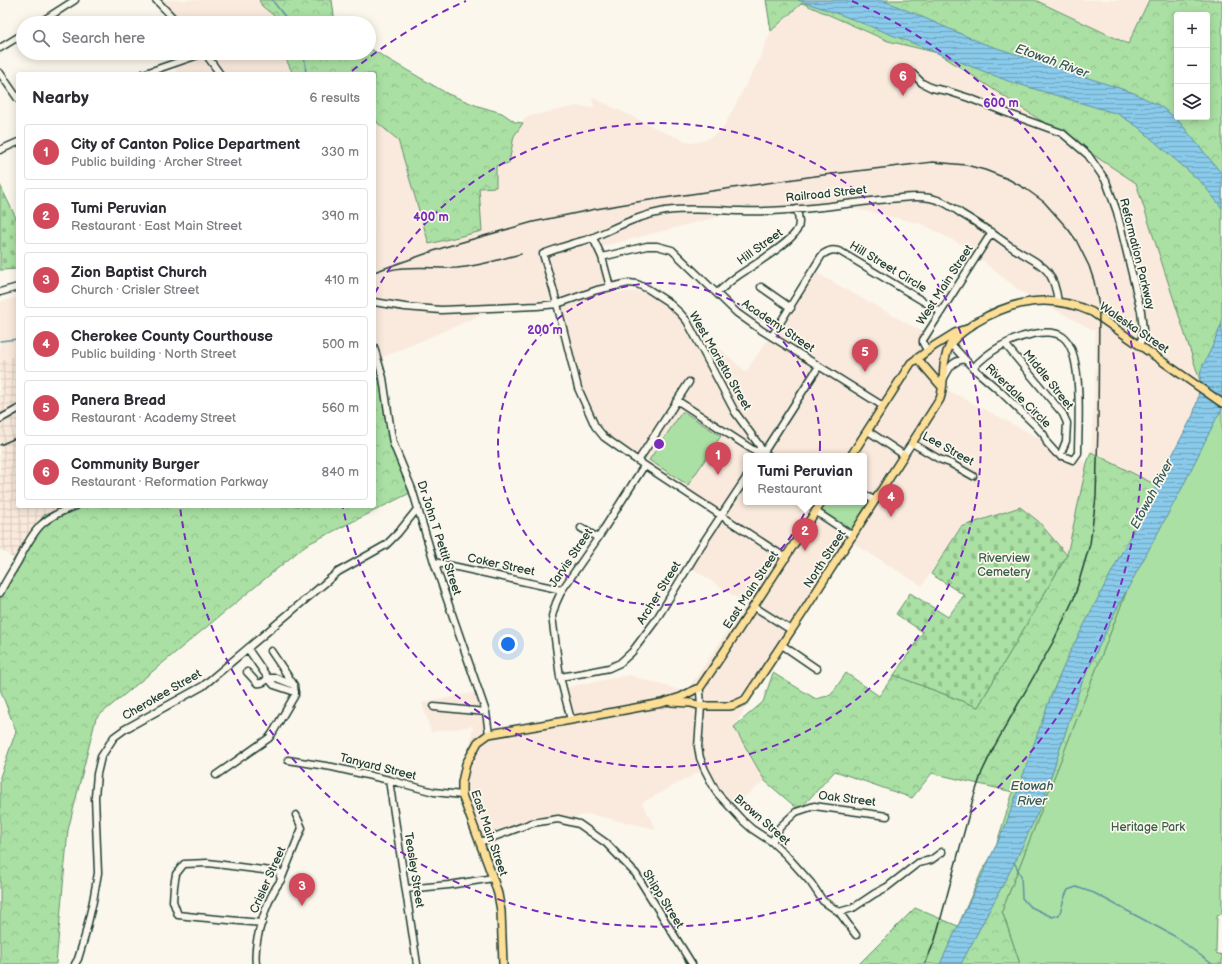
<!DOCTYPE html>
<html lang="en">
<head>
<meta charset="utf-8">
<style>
	:root { --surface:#fff; --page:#f2f2f3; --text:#2b2b33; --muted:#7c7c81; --line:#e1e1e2; --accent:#d1495b }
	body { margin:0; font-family:"Balsamiq Sans",sans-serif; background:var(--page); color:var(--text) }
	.controls { position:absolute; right:12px; top:12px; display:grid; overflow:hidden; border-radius:4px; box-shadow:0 2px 10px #0003 }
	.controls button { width:36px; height:36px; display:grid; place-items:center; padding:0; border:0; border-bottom:1px solid var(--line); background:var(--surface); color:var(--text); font:20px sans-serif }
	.you { position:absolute; left:508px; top:644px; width:14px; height:14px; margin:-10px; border:3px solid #fff; border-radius:50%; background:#1a73e8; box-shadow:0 0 0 6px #1a73e833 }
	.badge { display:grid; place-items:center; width:26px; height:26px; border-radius:50%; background:var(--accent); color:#fff; font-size:13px; font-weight:700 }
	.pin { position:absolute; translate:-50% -33px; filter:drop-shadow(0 1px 2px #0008) }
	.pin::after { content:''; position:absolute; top:21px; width:14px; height:12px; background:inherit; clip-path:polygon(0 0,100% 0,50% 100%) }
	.popup { position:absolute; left:743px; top:453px; width:124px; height:52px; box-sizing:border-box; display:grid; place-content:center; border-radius:4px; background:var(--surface); filter:drop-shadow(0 1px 3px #0005); font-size:13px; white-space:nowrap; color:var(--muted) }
	.popup b { font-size:15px; color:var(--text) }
	.popup::after { content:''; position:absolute; left:50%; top:100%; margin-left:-8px; border:8px solid transparent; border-top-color:var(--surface) }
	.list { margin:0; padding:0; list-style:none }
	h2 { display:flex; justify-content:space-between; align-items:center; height:52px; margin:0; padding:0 16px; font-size:17px }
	h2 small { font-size:13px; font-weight:400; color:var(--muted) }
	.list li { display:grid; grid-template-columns:26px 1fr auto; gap:12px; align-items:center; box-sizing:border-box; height:56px; margin:0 8px 8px; padding:0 8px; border:1px solid var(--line); border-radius:4px }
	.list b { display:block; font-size:15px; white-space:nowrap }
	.list p { margin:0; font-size:13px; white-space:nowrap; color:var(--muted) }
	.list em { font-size:13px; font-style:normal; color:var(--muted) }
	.icon { flex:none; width:22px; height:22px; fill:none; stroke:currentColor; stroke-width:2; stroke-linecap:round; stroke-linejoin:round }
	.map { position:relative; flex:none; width:1222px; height:964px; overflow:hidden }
	.search { position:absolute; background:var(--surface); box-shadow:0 2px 10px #0003; left:16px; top:16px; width:360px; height:44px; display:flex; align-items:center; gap:10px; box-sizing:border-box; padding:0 14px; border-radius:22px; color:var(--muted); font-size:15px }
	.panel { position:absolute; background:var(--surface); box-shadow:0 2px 10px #0003; left:16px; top:72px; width:360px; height:436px; border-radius:4px }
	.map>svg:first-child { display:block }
</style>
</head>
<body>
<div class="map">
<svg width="1222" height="964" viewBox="0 0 1222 964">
	<defs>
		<pattern id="industrial-grid" width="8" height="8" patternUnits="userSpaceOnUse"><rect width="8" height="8" fill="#faeadd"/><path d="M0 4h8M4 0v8" fill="none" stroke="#d6cabe"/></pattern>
		<pattern id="forest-crowns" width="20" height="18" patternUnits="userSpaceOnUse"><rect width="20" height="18" fill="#aae0a3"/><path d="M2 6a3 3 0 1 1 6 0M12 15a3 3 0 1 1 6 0" fill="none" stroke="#92c18d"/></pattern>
		<pattern id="cemetery-stones" width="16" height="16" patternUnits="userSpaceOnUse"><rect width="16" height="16" fill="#aae0a3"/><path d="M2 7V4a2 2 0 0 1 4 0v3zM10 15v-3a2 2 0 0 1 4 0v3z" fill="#92c18d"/></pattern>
		<pattern id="water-rules" width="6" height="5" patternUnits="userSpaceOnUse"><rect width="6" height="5" fill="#8acaeb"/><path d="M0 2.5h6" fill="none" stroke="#70a5bf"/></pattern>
	</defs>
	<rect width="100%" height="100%" fill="#fbf7ec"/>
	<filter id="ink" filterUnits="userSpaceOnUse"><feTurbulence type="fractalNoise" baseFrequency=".025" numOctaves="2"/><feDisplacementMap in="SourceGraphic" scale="8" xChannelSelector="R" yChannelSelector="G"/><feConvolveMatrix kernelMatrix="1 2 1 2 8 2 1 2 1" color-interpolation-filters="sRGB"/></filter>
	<g filter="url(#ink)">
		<!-- built -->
		<path fill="#faeadd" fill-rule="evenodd" d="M155,0H259L262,6L283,23H175Z
			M1035,0H1149L1128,44Z
			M802,3L888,41L938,53L1136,183L1203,390L1166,490L1091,452L1096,361L1095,331L1020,291L964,246L922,224L847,207L748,209L593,249L616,292L657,291L746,372L813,271L948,346L944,388L1087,463L1067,555L1038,521L961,527L922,586L850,541L797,622L734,727L765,780L729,810L701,771L642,803L656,829L588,814L479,842L459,796L467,764L473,726L431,732L422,703L478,692L494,736L571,722L563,688L629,675L686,692L746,604L690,567L722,517L597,436L555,305L491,311L374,361V120L398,140L429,244L479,188L496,165L509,163L514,136L524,119L530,116L577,106L594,108L592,97L664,132L691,143L706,140L722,130L759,60L771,31ZM746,456H864V501L869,504L821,511L827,502H746Z
			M201,53H283L293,74H178L174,67L203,56Z
			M18,297V355L0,361V302Z"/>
		<!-- industrial -->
		<path fill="url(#industrial-grid)" d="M18,355V506H72L44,515L14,559L0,549V361Z"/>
		<!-- green -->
		<path fill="#aae0a3" stroke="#648e6c" d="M1200,402L1222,404V914L1217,916L1216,953L1222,955V964H1020L1002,911Z
			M682,412H684L721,436L688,485L649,460Z
			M864,501L869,504L851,531L821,511L827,502H864Z"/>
		<!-- forest -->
		<path fill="url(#forest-crowns)" stroke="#648e6c" fill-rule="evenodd" d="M259,0H332L335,23H283L262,6Z
			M766,0H1035L1128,44L1149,0H1222V404L1203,390L1136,183L938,53L888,41L802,3L771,31ZM1177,15H1207V117H1177Z
			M369,48L448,94L478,106L502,113L515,122L523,123L514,136L509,163L496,166V187L479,188L482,231L429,244L398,140L374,120V74H293L283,53H369Z
			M374,362L412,492L306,545L96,718L68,830L56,964H0V777L16,731L0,689V587L14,559L44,515L72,506H374Z
			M1091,452L1166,490L1002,911L1020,964H859L915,908L958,926L982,871L994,852L1013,792L932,773L912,798L835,771L799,810L765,781L734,727L763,702L773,673L816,699L831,695L846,673L879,696L894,675L978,707L1067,555L1087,463Z"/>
		<!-- cemetery -->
		<path fill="url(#cemetery-stones)" stroke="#648e6c" d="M0,185L18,222V269L0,270Z
			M1020,507L1038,521L1067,555L978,707L894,675L923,632L896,614L910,593L948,617L964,595L931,574L961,527Z"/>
		<!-- water -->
		<path fill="url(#water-rules)" stroke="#5f92a2" d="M798,0H883L982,43L1134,93L1160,106L1177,119L1222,174V208L1202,183L1138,127L1118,114L1008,81L844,16Z
			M1222,323V410L1217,417L1181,490L1114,614L1081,685L1043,801L1017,858L961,964H940L1006,824L1050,698L1070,652L1193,415L1198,398L1201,370L1212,347Z"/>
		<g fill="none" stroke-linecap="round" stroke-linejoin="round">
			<!-- stream -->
			<path stroke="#5f92a2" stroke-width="1.5" d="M272,0L290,23
				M304,53L306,74
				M0,341L18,339
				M1014,862L1021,876L1022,898L1029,906L1052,917L1059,915C1063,906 1063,898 1068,890L1076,887L1094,893L1176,937L1212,964"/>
			<defs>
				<path id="minor" d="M156,0L178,23
					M39,23L75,0
					M0,48L23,34
					M205,53L220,74
					M0,73L18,99
					M143,74L204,53
					M913,74L922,83L932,88L947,91L969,98L1015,116L1062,133L1088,155L1106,181L1117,212L1141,311L1143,330L1142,338L1139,345
					M0,150L18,142
					M593,238L602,257L610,287
					M602,257L647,246H657L672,250L737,313L761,330L883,406
					M761,287L791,308
					M0,292L18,287
					M717,293C723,288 729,282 736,277C750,267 790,244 797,230C801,224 798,216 797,209
					M374,302L405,307L441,310L537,306L557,304L597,290L629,283L637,284L648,289L668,302L680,313L687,321L735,412L759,445L763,453
					M772,336L822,255C829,250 833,249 841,252L941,312
					M951,344L973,368L1002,393L1036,426L1044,435L1047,443L1056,453L1073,460L1078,453C1078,428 1084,353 1063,337C1055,331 1043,332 1033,334C1011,338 989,351 973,368
					M1005,344L1063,414L1067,423L1066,441L1060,456
					M374,347L383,378L391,432L393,443L412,489L434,562L486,712L489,734
					M927,350L923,343V340L992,232
					M944,378C950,367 952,361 965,359
					M678,401L753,450L763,453L769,456
					M0,419L18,409
					M868,431L904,455L912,443L939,459L950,463L973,476
					M762,455L819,366
					M638,461L689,382
					M864,494L875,501
					M815,511L853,536
					M581,528L598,538
					M786,558L638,461L604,437L595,426L578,388L554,292L543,254C553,250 563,247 574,243C581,241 588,240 594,237C619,226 637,216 665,211C690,208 715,210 740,211C768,212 795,210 822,207C848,204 874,200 900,198C910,197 920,196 930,198C942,200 952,207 962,214C979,224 995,235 1010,246C1038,265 1053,263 1058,302
					M434,562L562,590
					M0,593C5,582 11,573 17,563C35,530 38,519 76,506
					M753,606L791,630
					M782,645L817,669
					M248,649L268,678L274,685L295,692
					M271,651L294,685
					M247,672L257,683C262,684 265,682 268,678
					M560,677L584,673L609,668L620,663L632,652L656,620L701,546L746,478
					M268,678H276L294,685
					M699,689L700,692L701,706L698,747L700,758L705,770L717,793L742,820L752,829L772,842L786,855L811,883L823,901L839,912L856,935
					M434,707L486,712
					M571,720L560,677L552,616L556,603L562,590L598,538L644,466
					M288,760L332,767L389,780L434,792L462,795
					M216,775L269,738L272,734L295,695L294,685
					M389,780L417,964
					M480,842L532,823L558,819L579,824L606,843L636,874L692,964
					M772,842L780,827L796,812L814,806L887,816
					M406,889L449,885L493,878
					M839,912L853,908L874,894L887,887L918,863L931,860L942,852
					M262,923L196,917L178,915L173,901L174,886L176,874L184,864L208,863L279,872L281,880
					M75,964L78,959L85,936L93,901L98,873L95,797L97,774L101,757L114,737L125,729L203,686L338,572L386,545L398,533L418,508
					M256,964C253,941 267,898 281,880L302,828L296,815"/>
				<path id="major" d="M917,358L942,387
					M912,443L940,399C946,381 940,364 950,345C955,336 967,329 975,323C1013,300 1050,293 1092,312L1222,403
					M851,456L911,363L934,346L955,333L963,330
					M671,702L691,703L701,706H729L734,705L745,700L802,614L904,455
					M503,964L501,911L498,894L493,878L462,795V782L466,764L478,742L489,734L571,720L662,703L681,697L696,689H699C741,628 780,564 822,502"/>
			</defs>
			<!-- minor casing -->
			<use href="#minor" stroke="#1f3d34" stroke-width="9"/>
			<!-- major casing -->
			<use href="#major" stroke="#1f3d34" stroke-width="10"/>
			<!-- minor -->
			<use href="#minor" stroke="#fbf7ec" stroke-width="6"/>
			<!-- major -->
			<use href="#major" stroke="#fcde96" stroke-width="7"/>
			<!-- rail -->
			<path stroke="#1f3d34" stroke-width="1.5" d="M390,270C412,265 435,269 457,268C479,266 500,259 521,254
				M374,272L445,247L533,222L596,209L643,201L815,176L933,162L966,165L985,170L1008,179L1026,189L1044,202L1068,229L1076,240L1089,266L1094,281L1099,306L1098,426L1096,497L1090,544L1074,598L1053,642L994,747L982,772L973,799L935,940L925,964
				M0,445L18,437"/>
		</g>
	</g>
	<!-- distance rings -->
	<g fill="none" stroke="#7b2cbf" stroke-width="2" stroke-dasharray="7 5">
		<circle cx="659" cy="444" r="161"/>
		<path d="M375 293A322 322 0 1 1 343 508"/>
		<path d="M352 71A483 483 0 0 1 466 1M852 1A483 483 0 1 1 180 507"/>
	</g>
	<g text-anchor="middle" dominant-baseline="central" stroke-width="3.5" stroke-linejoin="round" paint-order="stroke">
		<!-- street labels -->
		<g font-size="12" fill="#1f3d34" stroke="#fbf7ec">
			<text transform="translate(826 194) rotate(-6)">Railroad Street</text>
			<text transform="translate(760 247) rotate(-36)">Hill Street</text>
			<text transform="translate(1137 254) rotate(76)">Reformation Parkway</text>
			<text transform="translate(888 267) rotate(31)">Hill Street Circle</text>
			<text transform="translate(945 285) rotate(-57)">West Main Street</text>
			<text transform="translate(778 326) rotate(34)">Academy Street</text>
			<text transform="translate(1134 328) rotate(34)">Waleska Street</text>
			<text transform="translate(720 361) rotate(60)">West Marietta Street</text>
			<text transform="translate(1048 380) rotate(51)">Middle Street</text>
			<text transform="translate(1018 396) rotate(44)">Riverdale Circle</text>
			<text transform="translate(948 449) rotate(29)">Lee Street</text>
			<text transform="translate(439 538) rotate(72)">Dr John T Pettit Street</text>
			<text transform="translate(571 558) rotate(-56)">Jarvis Street</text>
			<text transform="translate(825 559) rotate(-57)">North Street</text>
			<text transform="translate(501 565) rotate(12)">Coker Street</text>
			<text transform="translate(751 590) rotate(-57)">East Main Street</text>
			<text transform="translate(659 593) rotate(-58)">Archer Street</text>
			<text transform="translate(162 695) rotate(-30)">Cherokee Street</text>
			<text transform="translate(378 767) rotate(14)">Tanyard Street</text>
			<text transform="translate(847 799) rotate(7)">Oak Street</text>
			<text transform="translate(762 820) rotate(41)">Brown Street</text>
			<text transform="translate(489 833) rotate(71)">East Main Street</text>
			<text transform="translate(414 870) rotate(81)">Teasley Street</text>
			<text transform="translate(268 880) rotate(-66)">Crisler Street</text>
			<text transform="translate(663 899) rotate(58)">Shipp Street</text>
		</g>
		<!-- park labels -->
		<g font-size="12" fill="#3b5e4a" stroke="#fbf7ec">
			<text x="1004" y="558">Riverview<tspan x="1004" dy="14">Cemetery</tspan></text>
			<text x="1148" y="827">Heritage Park</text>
		</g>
		<!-- water labels -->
		<g font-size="13" font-style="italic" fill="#345959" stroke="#fbf7ec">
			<text transform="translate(1052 61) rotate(20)">Etowah River</text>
			<text transform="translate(1152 494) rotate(-62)">Etowah River</text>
			<text x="1032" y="786">Etowah<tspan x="1032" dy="15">River</tspan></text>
		</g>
	</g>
	<circle cx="659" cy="444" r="6" fill="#7b2cbf" stroke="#fbf7ec" stroke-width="2"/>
	<g font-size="12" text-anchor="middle" font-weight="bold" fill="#7b2cbf" stroke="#fbf7ec" stroke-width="3.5" stroke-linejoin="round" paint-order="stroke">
		<text x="1001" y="107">600 m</text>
		<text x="431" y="221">400 m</text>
		<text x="545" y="334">200 m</text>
	</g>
</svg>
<div class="controls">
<button>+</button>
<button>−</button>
<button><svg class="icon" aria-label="layers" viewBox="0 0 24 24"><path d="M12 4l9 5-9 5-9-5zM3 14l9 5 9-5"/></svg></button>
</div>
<div class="you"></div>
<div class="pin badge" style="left:718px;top:475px">1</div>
<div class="pin badge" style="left:805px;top:551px">2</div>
<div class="popup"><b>Tumi Peruvian</b>Restaurant</div>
<div class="pin badge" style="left:302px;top:906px">3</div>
<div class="pin badge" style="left:891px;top:517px">4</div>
<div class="pin badge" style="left:865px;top:372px">5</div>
<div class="pin badge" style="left:903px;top:96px">6</div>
<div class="search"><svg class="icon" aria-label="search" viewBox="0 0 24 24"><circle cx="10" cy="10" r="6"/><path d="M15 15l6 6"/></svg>Search here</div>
<section class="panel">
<h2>Nearby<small>6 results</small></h2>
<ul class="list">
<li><span class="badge">1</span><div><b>City of Canton Police Department</b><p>Public building · Archer Street</p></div><em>330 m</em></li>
<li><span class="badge">2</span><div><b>Tumi Peruvian</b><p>Restaurant · East Main Street</p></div><em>390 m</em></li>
<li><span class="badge">3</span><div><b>Zion Baptist Church</b><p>Church · Crisler Street</p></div><em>410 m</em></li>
<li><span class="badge">4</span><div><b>Cherokee County Courthouse</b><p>Public building · North Street</p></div><em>500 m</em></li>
<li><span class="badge">5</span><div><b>Panera Bread</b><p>Restaurant · Academy Street</p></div><em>560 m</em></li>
<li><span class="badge">6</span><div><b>Community Burger</b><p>Restaurant · Reformation Parkway</p></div><em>840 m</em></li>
</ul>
</section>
</div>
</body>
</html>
